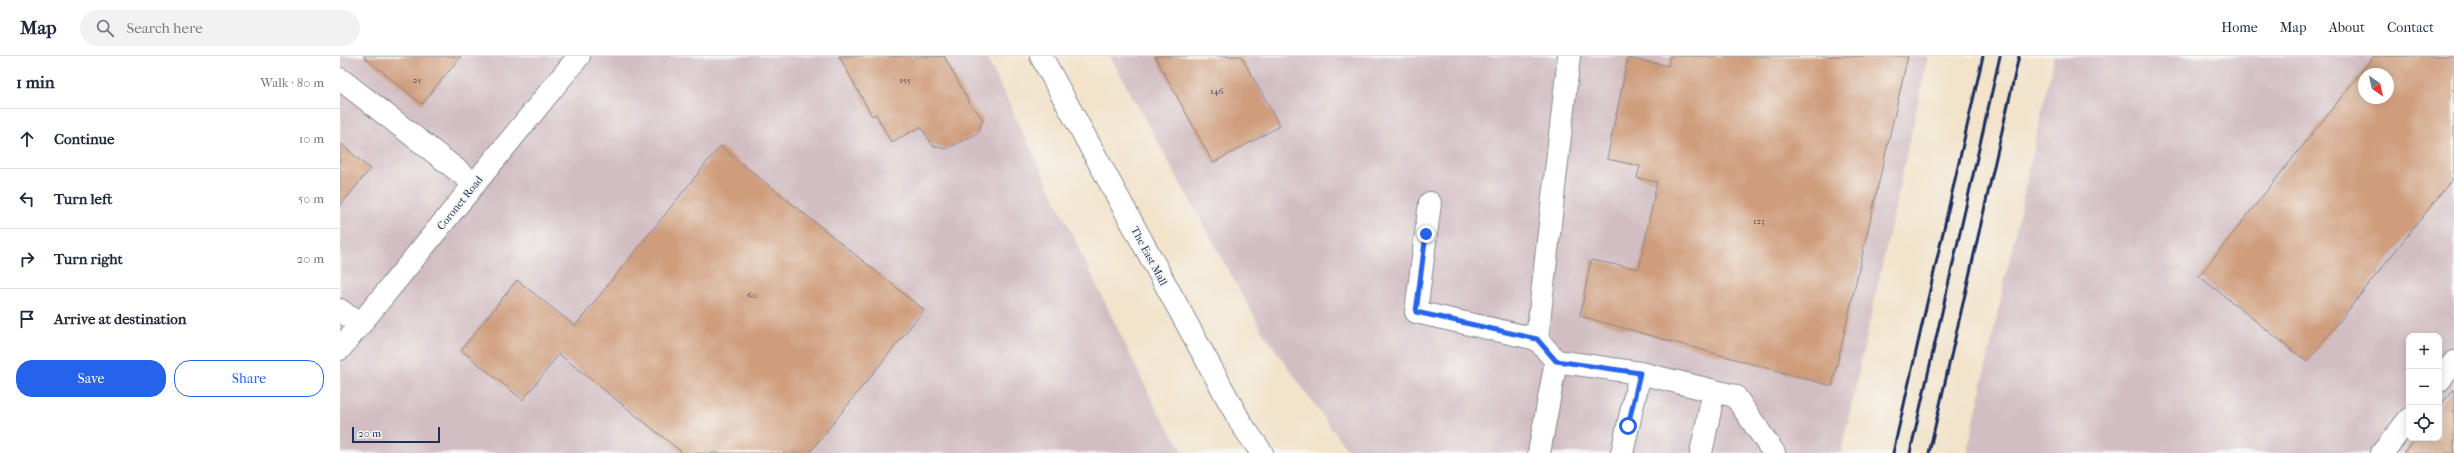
<!DOCTYPE html>
<html lang="en">
<head>
<meta charset="utf-8">
<style>
	:root { --surface:#fff; --page:#f2f2f3; --text:#1f2937; --muted:#747a83; --line:#e0e1e3; --accent:#2563eb }
	body { margin:0; font-family:"IM FELL French Canon",serif; background:var(--page); color:var(--text) }
	.controls { position:absolute; right:12px; bottom:12px; display:grid; overflow:hidden; border-radius:8px; box-shadow:0 2px 10px #0003 }
	.controls button { width:36px; height:36px; display:grid; place-items:center; padding:0; border:0; border-bottom:1px solid var(--line); background:var(--surface); color:var(--text); font:20px sans-serif }
	.compass { position:absolute; left:2018px; top:12px; width:36px; height:36px; border-radius:50%; background:var(--surface); box-shadow:0 2px 10px #0003; rotate:146deg }
	.scale { position:absolute; left:12px; bottom:10px; width:88px; box-sizing:border-box; padding-left:4px; border:2px solid #1b2f5e; border-top:0; font-size:11px; line-height:14px; white-space:nowrap; color:#1b2f5e; -webkit-text-stroke:3px #f6f6f2; paint-order:stroke }
	.stop { position:absolute; width:12px; height:12px; margin:-9px; border:3px solid #2563eb; border-radius:50%; background:#fff }
	.stop.end { background:#2563eb; border-color:#fff; box-shadow:0 1px 4px #0008 }
	.list { margin:0; padding:0; list-style:none }
	h2 { display:flex; justify-content:space-between; align-items:center; height:52px; margin:0; padding:0 16px; font-size:17px }
	h2 small { font-size:13px; font-weight:400; color:var(--muted) }
	.list li { display:grid; grid-template-columns:26px 1fr auto; gap:12px; align-items:center; box-sizing:border-box; height:60px; padding:0 16px; border-top:1px solid var(--line) }
	.list b { display:block; font-size:15px; white-space:nowrap }
	.list em { font-size:13px; font-style:normal; color:var(--muted) }
	.actions { display:flex; gap:8px; padding:12px 16px }
	.actions a { flex:1; padding:9px 0; border:1px solid var(--accent); border-radius:16px; text-align:center; font-size:14px; color:var(--accent) }
	.actions .main { background:var(--accent); color:#fff }
	.icon { flex:none; width:22px; height:22px; fill:none; stroke:currentColor; stroke-width:2; stroke-linecap:round; stroke-linejoin:round }
	.map { position:relative; flex:none; width:2114px; height:397px; overflow:hidden }
	header { display:flex; align-items:center; gap:24px; box-sizing:border-box; height:56px; padding:0 20px; background:var(--surface); border-bottom:1px solid var(--line) }
	header strong { font-size:19px }
	nav { display:flex; gap:22px; margin-inline-start:auto; font-size:14px }
	.search { width:280px; height:36px; background:var(--page); display:flex; align-items:center; gap:10px; box-sizing:border-box; padding:0 14px; border-radius:22px; color:var(--muted); font-size:15px }
	main { display:flex }
	aside { flex:1; background:var(--surface) }
	.map>svg:first-child { display:block }
</style>
</head>
<body>
<header>
<strong>Map</strong>
<div class="search"><svg class="icon" aria-label="search" viewBox="0 0 24 24"><circle cx="10" cy="10" r="6"/><path d="M15 15l6 6"/></svg>Search here</div>
<nav><a>Home</a><a>Map</a><a>About</a><a>Contact</a></nav>
</header>
<main>
<aside>
<h2>1 min<small>Walk · 80 m</small></h2>
<ul class="list">
<li><svg class="icon" aria-label="ahead" viewBox="0 0 24 24"><path d="M12 20V5M6 11l6-6 6 6"/></svg><div><b>Continue</b></div><em>10 m</em></li>
<li><svg class="icon" aria-label="left" viewBox="0 0 24 24"><path d="M17 20v-9H6M10 6l-5 5 5 5"/></svg><div><b>Turn left</b></div><em>50 m</em></li>
<li><svg class="icon" aria-label="right" viewBox="0 0 24 24"><path d="M7 20v-9h11M14 6l5 5-5 5"/></svg><div><b>Turn right</b></div><em>20 m</em></li>
<li><svg class="icon" aria-label="arrive" viewBox="0 0 24 24"><path d="M6 21V4h12l-3 4 3 4H6"/></svg><div><b>Arrive at destination</b></div></li>
</ul>
<div class="actions"><a class="main">Save</a><a>Share</a></div>
</aside>
<div class="map">
<svg width="2114" height="397" viewBox="0 0 2114 397">
	<rect width="100%" height="100%" fill="#f6f6f2"/>
	<filter id="ink" filterUnits="userSpaceOnUse"><feTurbulence type="fractalNoise" baseFrequency=".025" numOctaves="2"/><feDisplacementMap in="SourceGraphic" scale="8" xChannelSelector="R" yChannelSelector="G"/><feConvolveMatrix kernelMatrix="1 2 1 2 8 2 1 2 1" color-interpolation-filters="sRGB"/></filter>
	<filter id="wash" filterUnits="userSpaceOnUse"><feTurbulence type="fractalNoise" baseFrequency=".012" numOctaves="4" result="noise"/><feDisplacementMap in="SourceGraphic" scale="16" xChannelSelector="R" yChannelSelector="G"/><feGaussianBlur stdDeviation="0.9" result="paint"/><feColorMatrix in="noise" values="0 0 0 0 0 0 0 0 0 0 0 0 0 0 0 0 0 1.4 0 .05"/><feComposite in="paint" operator="in"/></filter>
	<g filter="url(#wash)">
		<rect width="100%" height="100%" fill="#f2e3ca"/>
		<!-- industrial -->
		<path fill="#d2bec2" fill-rule="evenodd" d="M0,0H646L817,354L845,397H0Z
			M770,0H1588L1501,397H1009L922,275Z
			M1714,0H2114V397H1627ZM2024,18H2048V42H2024ZM2069,280H2099V382H2069Z"/>
		<g id="blocks">
			<!-- building -->
			<path fill="#cf9c7b" fill-rule="evenodd" d="M23,0H121L82,48Z
				M499,0H604L630,48L643,63L638,77L606,93L593,90L581,71L551,86L536,58L532,60Z
				M815,0H901L940,70L873,107Z
				M1330,0H1568L1492,330L1240,260L1251,204L1299,213L1317,126L1297,122L1300,110L1267,103L1288,2L1328,10Z
				M2034,0H2114V121L1967,306L1859,220ZM2024,18H2048V42H2024Z
				M0,87L30,113L0,150Z
				M380,90L584,254L469,397H343L219,298L183,344L121,294L177,224L235,270Z
				M2114,333V397H2063L2075,382H2099V351Z"/>
		</g>
	</g>
	<g filter="url(#ink)">
		<use href="#blocks" fill-opacity="0" stroke="#868994" stroke-width="1"/>
		<g fill="none" stroke-linecap="round" stroke-linejoin="round">
			<defs>
				<path id="minor" d="M1229,0L1197,283L1216,305L1300,317L1395,340L1434,397
					M0,23L135,128
					M1090,147L1076,256L1197,283
					M0,254L20,269
					M0,293L239,0
					M2099,325L2114,306
					M1199,397L1216,305
					M1282,397L1300,317
					M1361,397L1374,335
					M2042,397L2069,363"/>
				<path id="major" d="M701,0L902,369L922,397"/>
			</defs>
			<!-- minor casing -->
			<use href="#minor" stroke="#868994" stroke-width="24"/>
			<!-- major casing -->
			<use href="#major" stroke="#868994" stroke-width="24"/>
			<!-- minor -->
			<use href="#minor" stroke="#fff" stroke-width="22"/>
			<!-- major -->
			<use href="#major" stroke="#fff" stroke-width="22"/>
			<!-- rail -->
			<path stroke="#1b2f5e" stroke-width="3" d="M1553,397L1643,0
				M1570,397L1660,0
				M1589,397L1679,0"/>
		</g>
	</g>
	<g fill="none" stroke-linecap="round" stroke-linejoin="round" filter="url(#ink)">
		<!-- route -->
		<path stroke="#2563eb" stroke-width="5" d="M1086,178L1076,256L1197,283L1216,305L1300,317L1288,370"/>
	</g>
	<g text-anchor="middle" dominant-baseline="central" stroke-width="3.5" stroke-linejoin="round" paint-order="stroke">
		<!-- number labels -->
		<g font-size="9" fill="#484a65">
			<text x="77" y="24">25</text>
			<text x="565" y="24">155</text>
			<text x="877" y="35">146</text>
			<text x="1419" y="165">123</text>
			<text x="412" y="239">60</text>
		</g>
		<!-- street labels -->
		<g font-size="11" fill="#1b2f5e" stroke="#f6f6f2">
			<text transform="translate(120 147) rotate(-51)">Coronet Road</text>
			<text transform="translate(809 200) rotate(62)">The East Mall</text>
		</g>
	</g>
</svg>
<div class="controls">
<button>+</button>
<button>−</button>
<button><svg class="icon" aria-label="locate" viewBox="0 0 24 24"><circle cx="12" cy="12" r="6"/><path d="M12 2v4M12 18v4M2 12h4M18 12h4"/></svg></button>
</div>
<svg class="compass" viewBox="-18 -18 36 36"><path d="M0-13l5 13h-10z" fill="#e53935"/><path d="M0 13l5-13h-10z" fill="#747a83"/></svg>
<div class="scale">20 m</div>
<div class="stop" style="left:1288px;top:370px"></div>
<div class="stop end" style="left:1086px;top:178px"></div>
</div>
</main>
</body>
</html>
